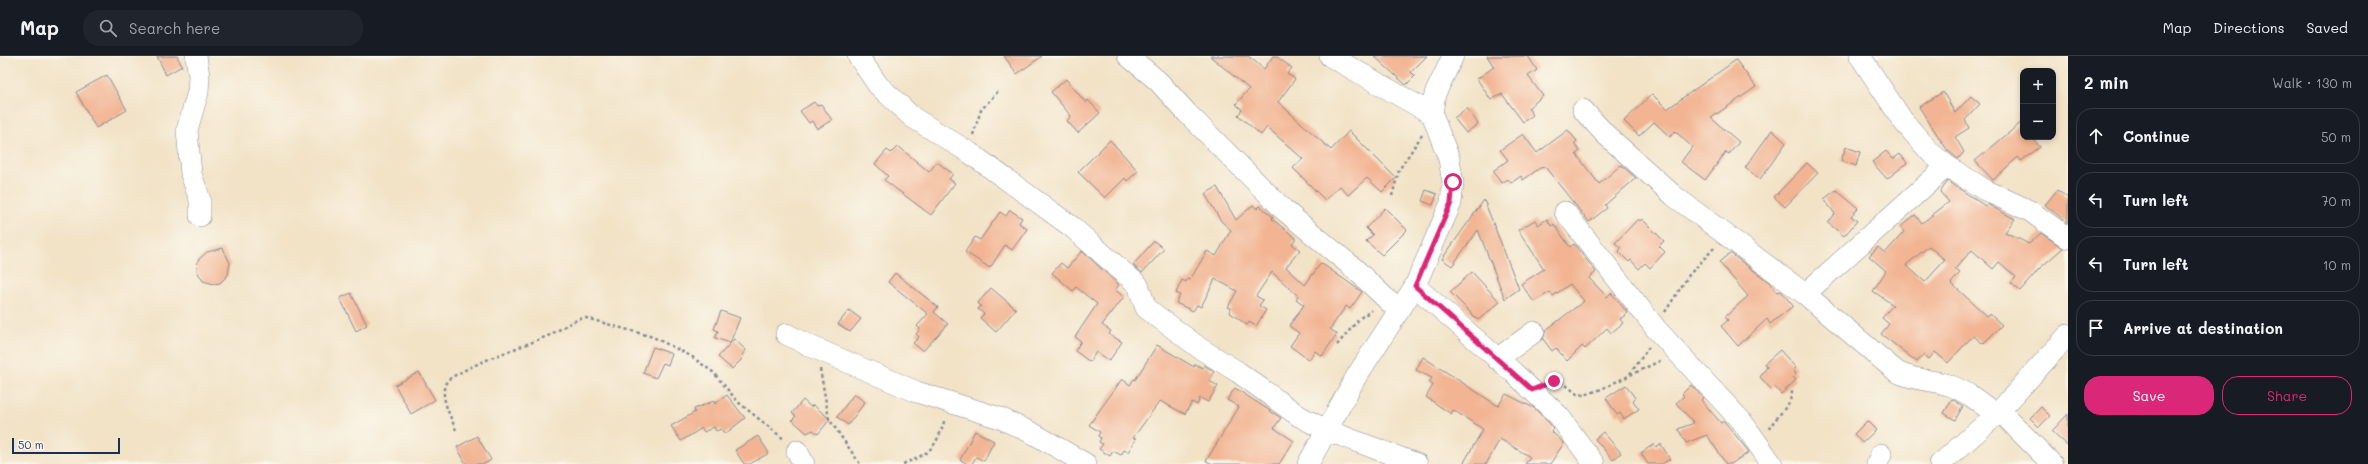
<!DOCTYPE html>
<html lang="en">
<head>
<meta charset="utf-8">
<style>
	:root { --surface:#171b24; --page:#20242c; --text:#f1f3f6; --muted:#9ea1a6; --line:#363941; --accent:#db2777 }
	body { margin:0; font-family:Mali,sans-serif; background:var(--page); color:var(--text) }
	.controls { position:absolute; right:12px; top:12px; display:grid; overflow:hidden; border-radius:8px; box-shadow:0 2px 6px #0003 }
	.controls button { width:36px; height:36px; display:grid; place-items:center; padding:0; border:0; border-bottom:1px solid var(--line); background:var(--surface); color:var(--text); font:20px sans-serif }
	.scale { position:absolute; left:12px; bottom:10px; width:108px; box-sizing:border-box; padding-left:4px; border:2px solid #1b2f5e; border-top:0; font-size:11px; line-height:14px; white-space:nowrap; color:#1b2f5e; -webkit-text-stroke:3px #fbf7ec; paint-order:stroke }
	.stop { position:absolute; width:12px; height:12px; margin:-9px; border:3px solid #db2777; border-radius:50%; background:#fff }
	.stop.end { background:#db2777; border-color:#fff; box-shadow:0 1px 4px #0008 }
	.list { margin:0; padding:0; list-style:none }
	h2 { display:flex; justify-content:space-between; align-items:center; height:52px; margin:0; padding:0 16px; font-size:17px }
	h2 small { font-size:13px; font-weight:400; color:var(--muted) }
	.list li { display:grid; grid-template-columns:26px 1fr auto; gap:12px; align-items:center; box-sizing:border-box; height:56px; margin:0 8px 8px; padding:0 8px; border:1px solid var(--line); border-radius:16px }
	.list b { display:block; font-size:15px; white-space:nowrap }
	.list em { font-size:13px; font-style:normal; color:var(--muted) }
	.actions { display:flex; gap:8px; padding:12px 16px }
	.actions a { flex:1; padding:9px 0; border:1px solid var(--accent); border-radius:16px; text-align:center; font-size:14px; color:var(--accent) }
	.actions .main { background:var(--accent); color:#fff }
	.icon { flex:none; width:22px; height:22px; fill:none; stroke:currentColor; stroke-width:2; stroke-linecap:round; stroke-linejoin:round }
	.map { position:relative; flex:none; width:2068px; height:408px; overflow:hidden }
	header { display:flex; align-items:center; gap:24px; box-sizing:border-box; height:56px; padding:0 20px; background:var(--surface); border-bottom:1px solid var(--line) }
	header strong { font-size:19px }
	nav { display:flex; gap:22px; margin-inline-start:auto; font-size:14px }
	.search { width:280px; height:36px; background:var(--page); display:flex; align-items:center; gap:10px; box-sizing:border-box; padding:0 14px; border-radius:16px; color:var(--muted); font-size:15px }
	main { display:flex }
	aside { flex:1; background:var(--surface) }
	.map>svg:first-child { display:block }
</style>
</head>
<body>
<header>
<strong>Map</strong>
<div class="search"><svg class="icon" aria-label="search" viewBox="0 0 24 24"><circle cx="10" cy="10" r="6"/><path d="M15 15l6 6"/></svg>Search here</div>
<nav><a>Map</a><a>Directions</a><a>Saved</a></nav>
</header>
<main>
<div class="map">
<svg width="2068" height="408" viewBox="0 0 2068 408">
	<rect width="100%" height="100%" fill="#fbf7ec"/>
	<filter id="ink" filterUnits="userSpaceOnUse"><feTurbulence type="fractalNoise" baseFrequency=".025" numOctaves="2"/><feDisplacementMap in="SourceGraphic" scale="8" xChannelSelector="R" yChannelSelector="G"/><feConvolveMatrix kernelMatrix="1 2 1 2 8 2 1 2 1" color-interpolation-filters="sRGB"/></filter>
	<filter id="wash" filterUnits="userSpaceOnUse"><feTurbulence type="fractalNoise" baseFrequency=".012" numOctaves="4" result="noise"/><feDisplacementMap in="SourceGraphic" scale="16" xChannelSelector="R" yChannelSelector="G"/><feGaussianBlur stdDeviation="0.9" result="paint"/><feColorMatrix in="noise" values="0 0 0 0 0 0 0 0 0 0 0 0 0 0 0 0 0 1.4 0 .05"/><feComposite in="paint" operator="in"/></filter>
	<g filter="url(#wash)">
		<rect width="100%" height="100%" fill="#f2e3c7"/>
		<g id="blocks">
			<!-- building -->
			<path fill="#f2b492" fill-rule="evenodd" d="M157,0H177L182,10L166,19Z
				M1004,0H1042L1017,18Z
				M1210,0H1248L1264,13L1273,0H1276L1292,12L1287,18L1295,23L1278,46L1331,94L1349,75L1396,122L1382,136L1367,122L1348,139L1340,130L1325,144L1293,112L1303,103L1267,71L1261,79L1238,59L1242,54L1236,48L1249,33Z
				M1374,0H1427L1411,16L1415,20L1406,29Z
				M1487,0H1528L1537,14L1528,20L1543,40L1528,52L1533,59L1523,66L1502,38L1491,44L1477,23L1494,11Z
				M1736,4L1756,31L1711,62L1739,86L1729,98L1726,96L1705,124L1681,106L1692,91L1675,75L1670,81L1654,66L1639,80L1624,65L1652,38L1667,53Z
				M107,19L127,54L96,72L76,36Z
				M1066,23L1086,47L1088,44L1100,57L1078,77L1067,65L1071,60L1051,36Z
				M1943,36L1955,57L1971,40L1980,48L1965,64L1969,72L1955,81L1964,96L1958,103L1948,95L1919,51Z
				M814,46L817,50L821,48L832,64L817,73L812,65L809,67L800,55Z
				M1467,52L1478,68L1466,77L1454,62Z
				M2023,65V81H2032L2040,91L2021,105L2018,101L1993,124L1975,105Z
				M1568,74L1577,85L1574,88L1580,95L1576,98L1599,128L1621,109L1636,122L1605,149L1607,152L1589,166L1545,111L1540,112L1523,124L1521,120L1511,127L1508,123L1502,127L1493,115L1508,104L1500,94L1523,78L1537,97Z
				M1772,74L1786,87L1760,123L1745,112Z
				M1110,84L1138,115L1127,125L1125,122L1105,142L1078,116Z
				M898,90L929,116L937,106L953,118L949,123L955,127L931,159L884,124L888,120L875,108L887,94L891,97Z
				M1846,91L1860,96L1856,110L1841,105Z
				M1886,95L1893,103L1900,98L1907,107L1887,123L1872,106Z
				M1807,107L1818,117L1785,151L1774,141Z
				M1948,125L1985,150L1987,148L2015,163L2005,176L2029,188L2041,177L2063,192L2040,212L2020,235L2011,227L2016,221L1999,206L1993,213L1972,194L1955,213L1960,217L1951,227L1988,261L1990,258L2002,269L1983,288L1974,280L1969,284L1948,307L1935,296L1929,303L1924,298L1917,306L1881,278L1889,268L1882,262L1893,249L1873,235L1886,215L1869,200L1878,191L1885,197L1904,176L1900,171L1915,159L1922,167L1949,146L1940,136ZM1929,190L1945,204L1925,226L1906,209Z
				M1217,131L1236,164L1253,149L1257,153L1260,150L1273,161L1272,163L1296,182L1292,188L1300,194L1286,211L1305,229L1321,207L1362,236L1350,253L1346,250L1330,273L1337,278L1322,300L1315,295L1309,304L1290,290L1299,277L1289,270L1304,249L1296,243L1298,240L1272,216L1256,240L1263,244L1259,250L1266,254L1256,270L1249,266L1247,269L1229,256L1231,252L1228,251L1237,235L1215,223L1201,251L1197,249L1193,255L1176,247L1180,239L1176,237L1182,224L1186,226L1187,223L1190,224L1207,195L1216,200L1231,174L1221,165L1205,138Z
				M1426,134L1437,138L1433,149L1422,145Z
				M1836,134L1858,152L1851,160L1857,165L1844,180L1828,167L1835,158L1824,143Z
				M2057,134L2068,142V167L2045,149Z
				M1484,144L1519,233L1505,243L1478,174L1452,210L1442,203Z
				M1385,152L1407,174L1382,199L1366,185L1373,179L1366,172Z
				M1010,154L1022,162L1019,167L1027,173L1012,194L1005,189L990,212L965,196L975,181L980,184L1000,156L1006,160Z
				M1547,163L1551,170L1554,168L1570,191L1574,188L1596,216L1589,222L1607,241L1611,237L1628,257L1620,263L1623,267L1611,277L1607,272L1585,293L1582,290L1567,305L1556,292L1552,295L1543,283L1546,274L1584,245L1570,228L1553,240L1550,236L1534,246L1521,228L1544,213L1518,174L1535,164L1538,169Z
				M1638,163L1640,165L1642,163L1664,185L1659,190L1665,196L1650,212L1645,207L1639,213L1631,204L1629,206L1619,196L1621,192L1615,187Z
				M1154,185L1164,193L1142,217L1133,209Z
				M223,192L230,207L228,219L220,227L214,228L203,225L197,215L198,204L207,196Z
				M1082,195L1119,229L1115,234L1124,241L1102,269L1111,275L1109,278L1122,286L1109,305L1096,296L1090,306L1075,295L1081,285L1075,281L1097,248L1076,231L1073,235L1052,217L1061,207L1067,212Z
				M1730,197L1769,226L1777,236L1781,235L1793,250L1770,268L1767,263L1738,290L1721,270L1728,264L1725,261L1748,240L1719,206Z
				M1472,216L1500,246L1478,264L1450,236Z
				M895,217L938,251L934,256L948,268L923,295L913,287L919,281L916,278L920,273L917,270L928,258L888,226Z
				M991,232L1016,253L996,276L980,262L984,258L978,253L981,250L978,247Z
				M351,237L367,269L356,275L340,242Z
				M849,254L861,263L850,276L838,268Z
				M721,255L740,262L730,287L715,282L718,275L714,273Z
				M734,283L746,294L742,299L744,301L732,313L718,301Z
				M1157,289L1194,311L1195,308L1203,312L1204,309L1214,315L1209,325L1218,330L1208,346L1200,342L1197,349L1192,346L1185,358L1160,345L1133,382L1136,383L1128,396L1124,394L1121,399L1113,395L1110,400L1099,393L1103,388L1099,386L1101,382L1098,380L1100,376L1089,369L1122,323L1130,329L1134,323L1135,324Z
				M653,291L672,298L668,309L663,307L656,322L643,317Z
				M1780,294L1796,312L1793,314L1796,318L1793,321L1796,324L1781,338L1774,330L1771,333L1760,321L1767,311L1764,308Z
				M1423,301L1498,350L1506,338L1534,352L1550,368L1553,372L1551,375L1564,387L1550,408H1525L1530,401L1500,383L1486,408H1463L1483,373L1453,354L1451,358L1426,341L1433,329L1429,326L1432,322L1416,314Z
				M419,316L435,344L411,358L395,329Z
				M1626,329L1635,342L1633,345L1639,353L1624,363L1620,357L1617,359L1606,342Z
				M1691,329L1703,342L1701,344L1721,367L1724,365L1749,396L1731,408H1726L1707,379L1686,387L1678,373L1694,367L1676,347L1684,340L1682,338Z
				M1235,332L1281,362L1274,372L1294,385L1279,408H1213L1206,405L1239,351L1227,344Z
				M854,338L865,346L848,369L837,361Z
				M727,339L745,362L725,378L721,373L716,375L714,371L704,376L702,372L681,385L671,370L695,356L694,353L714,345L715,348Z
				M1952,343L1963,350L1955,364L1944,357Z
				M803,344L811,351L813,349L830,363L818,378L813,374L807,377L792,364L796,360L792,357Z
				M2041,351L2050,360L2039,371L2030,362Z
				M2068,358V390L2052,375Z
				M1867,365L1876,374L1862,387L1854,378Z
				M975,375L994,385L984,405L976,401L972,408H968L960,404Z
				M1603,376L1621,397L1613,404L1595,383Z
				M477,380L491,404L484,408H466L457,391Z
				M758,380L769,397L750,408H744L735,394Z
				M1654,388L1656,391L1661,388L1670,403L1662,408H1648L1641,397Z"/>
		</g>
	</g>
	<g filter="url(#ink)">
		<use href="#blocks" fill-opacity="0" stroke="#868992" stroke-width="1"/>
		<g fill="none" stroke-linecap="round" stroke-linejoin="round">
			<defs>
				<path id="minor" d="M196,0L199,20L198,36L187,74L191,118L200,144V160
					M858,0L878,29L912,61L970,97L1072,171L1138,229L1146,252L1201,293L1238,316L1299,360L1326,374L1417,408
					M1128,0L1158,25L1187,57L1284,154L1356,214L1399,255
					M1330,0L1432,58
					M1860,0L1903,65L1931,97L1947,110L1985,134L2030,155L2068,182
					M1583,54L1605,78L1674,140L1805,238L1897,316C1918,326 1933,323 1951,330C1968,336 1982,348 1996,359
					M1565,156L1657,274L1743,367L1772,408
					M1415,230L1514,317L1559,360L1594,408
					M1805,238L1947,110
					M786,278L810,290L917,336L1000,362L1036,379L1086,408
					M1497,303L1534,276
					M2000,355L2052,408
					M797,395L804,408
					M1308,408L1356,321L1415,230L1451,147L1453,127L1449,103L1432,58L1435,38L1453,0
					M1877,408L1881,398
					M1940,408L1996,359L2068,279"/>
			</defs>
			<!-- minor casing -->
			<use href="#minor" stroke="#868992" stroke-width="22"/>
			<!-- path -->
			<path stroke="#868992" stroke-width="2.5" stroke-dasharray="3 3" stroke-linecap="butt" d="M973,79L981,54L999,34
				M1392,140L1399,114L1422,79
				M1665,256L1689,219L1714,192
				M1337,289L1360,262L1372,254
				M820,313L829,363L860,408
				M1630,318L1649,291
				M1549,326H1562L1577,338L1584,339L1599,334L1662,304
				M1769,373C1776,359 1793,350 1792,333
				M456,374C451,361 436,335 449,323C478,305 513,294 545,281C559,276 571,263 586,262L653,281L691,300L714,317L738,346L785,384
				M903,408C932,396 935,393 945,363"/>
			<!-- minor -->
			<use href="#minor" stroke="#fff" stroke-width="21"/>
		</g>
	</g>
	<g fill="none" stroke-linecap="round" stroke-linejoin="round" filter="url(#ink)">
		<!-- route -->
		<path stroke="#db2777" stroke-width="5" d="M1453,126L1451,147L1415,230L1532,334L1554,325"/>
	</g>
</svg>
<div class="controls">
<button>+</button>
<button>−</button>
</div>
<div class="scale">50 m</div>
<div class="stop" style="left:1453px;top:126px"></div>
<div class="stop end" style="left:1554px;top:325px"></div>
</div>
<aside>
<h2>2 min<small>Walk · 130 m</small></h2>
<ul class="list">
<li><svg class="icon" aria-label="ahead" viewBox="0 0 24 24"><path d="M12 20V5M6 11l6-6 6 6"/></svg><div><b>Continue</b></div><em>50 m</em></li>
<li><svg class="icon" aria-label="left" viewBox="0 0 24 24"><path d="M17 20v-9H6M10 6l-5 5 5 5"/></svg><div><b>Turn left</b></div><em>70 m</em></li>
<li><svg class="icon" aria-label="left" viewBox="0 0 24 24"><path d="M17 20v-9H6M10 6l-5 5 5 5"/></svg><div><b>Turn left</b></div><em>10 m</em></li>
<li><svg class="icon" aria-label="arrive" viewBox="0 0 24 24"><path d="M6 21V4h12l-3 4 3 4H6"/></svg><div><b>Arrive at destination</b></div></li>
</ul>
<div class="actions"><a class="main">Save</a><a>Share</a></div>
</aside>
</main>
</body>
</html>
